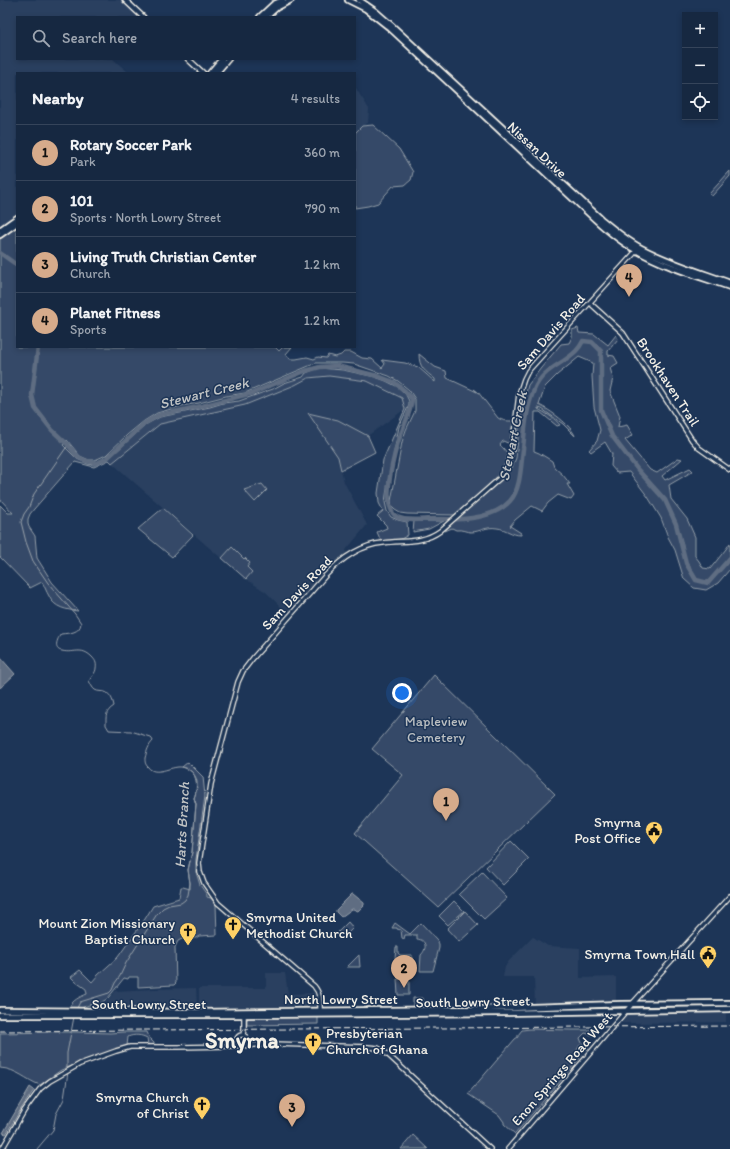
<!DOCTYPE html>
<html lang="en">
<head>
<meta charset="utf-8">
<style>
	:root { --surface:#162841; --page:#23344c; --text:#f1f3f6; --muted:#9ea6b1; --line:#35445a; --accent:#d6ab8b }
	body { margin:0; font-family:Itim,sans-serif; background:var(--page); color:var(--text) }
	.controls { position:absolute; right:12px; top:12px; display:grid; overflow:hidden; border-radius:0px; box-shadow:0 2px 6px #0003 }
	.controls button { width:36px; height:36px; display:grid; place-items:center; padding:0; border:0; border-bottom:1px solid var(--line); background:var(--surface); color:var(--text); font:20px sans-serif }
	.you { position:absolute; left:402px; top:693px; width:14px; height:14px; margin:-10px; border:3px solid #fff; border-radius:50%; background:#1a73e8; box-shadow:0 0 0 6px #1a73e833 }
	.badge { display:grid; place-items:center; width:26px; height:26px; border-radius:50%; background:var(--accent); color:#111; font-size:13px; font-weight:700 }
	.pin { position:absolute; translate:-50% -33px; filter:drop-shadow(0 1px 2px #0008) }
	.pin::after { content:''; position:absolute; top:21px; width:14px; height:12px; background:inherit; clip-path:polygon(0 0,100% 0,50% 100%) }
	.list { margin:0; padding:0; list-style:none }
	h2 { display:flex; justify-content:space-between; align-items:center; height:52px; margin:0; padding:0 16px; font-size:17px }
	h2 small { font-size:13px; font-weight:400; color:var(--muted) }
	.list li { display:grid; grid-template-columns:26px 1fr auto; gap:12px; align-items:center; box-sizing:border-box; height:56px; padding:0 16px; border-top:1px solid var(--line) }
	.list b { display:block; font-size:15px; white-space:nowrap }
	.list p { margin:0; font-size:13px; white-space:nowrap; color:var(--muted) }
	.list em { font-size:13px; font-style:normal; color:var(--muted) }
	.icon { flex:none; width:22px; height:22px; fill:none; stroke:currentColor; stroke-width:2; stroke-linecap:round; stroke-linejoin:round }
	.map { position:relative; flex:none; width:730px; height:1149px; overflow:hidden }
	.search { position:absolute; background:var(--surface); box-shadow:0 2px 6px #0003; left:16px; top:16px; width:340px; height:44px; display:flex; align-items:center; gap:10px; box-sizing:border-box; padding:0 14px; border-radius:0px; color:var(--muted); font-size:15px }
	.panel { position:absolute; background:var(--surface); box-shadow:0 2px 6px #0003; left:16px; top:72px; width:340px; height:276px; border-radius:0px }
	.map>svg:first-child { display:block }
</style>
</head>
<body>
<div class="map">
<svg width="730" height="1149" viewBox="0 0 730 1149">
	<rect width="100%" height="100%" fill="#1d3557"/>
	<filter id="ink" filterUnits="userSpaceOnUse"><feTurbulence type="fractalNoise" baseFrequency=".025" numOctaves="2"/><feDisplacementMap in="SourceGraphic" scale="8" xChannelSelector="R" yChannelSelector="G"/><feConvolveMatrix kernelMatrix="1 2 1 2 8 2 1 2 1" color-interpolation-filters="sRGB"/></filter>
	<g filter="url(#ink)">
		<!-- built -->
		<path fill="#2a4060" d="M0,0H134L130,5L143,17H17V59H113L129,73H17V214L0,226Z
			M355,87L369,109L368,123L362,126L355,133Z
			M329,376L367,381L402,398L405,409L338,457L344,482L367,525L346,550L347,555L325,573L288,614L266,592L244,578L112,463L160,424L245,405L295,385L308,378Z
			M533,937L548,946L580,948V978L616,977V1003L535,1005L534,977H503L505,967L508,962Z
			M266,973H285L288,994L316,993L317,1008H199V988H266Z
			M196,988L197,1007L98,1008L107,1001L115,991L154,989Z
			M726,1011V1022L622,1023L628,1013Z"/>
		<!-- green -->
		<path fill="#354a67" stroke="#949ea8" d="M373,125L399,149L413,172L411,180L405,185L393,186L378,203L368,206L355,208V133L362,126Z
			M730,171V176L712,196L709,194Z
			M17,225V347H275L279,351L283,347H292L286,354L290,359H296L307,357L314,359L318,357L326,358L328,355L335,357L341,355L344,352H351L362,358L372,359L382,368L385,364L382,360L405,363L418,367L435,382V379C425,371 419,368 419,354L435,367L446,371L447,378C457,383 467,387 477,392L474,389L478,392L498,418C503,421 507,421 513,421L510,444L503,441L500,445C504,449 508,452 507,458C506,475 467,505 454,515L407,514L400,513L395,510L392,507L391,501L402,442L406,430L415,411V399L409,390L398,381L389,376L354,364L342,363H316L245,393L226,396L199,403L182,406L157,413L144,421L127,435L106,455L95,460H89L80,456L67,440L63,445L77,459L88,464L95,465L108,459L147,424L160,417L210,407L223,403L239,401L273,389L284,383L303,377L306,373L319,368L343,370L375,377L386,381L398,387L406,395L409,401V405L399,427L388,481L385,502L387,511L391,517L398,520L407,522L408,535L401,539L381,541L377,532L387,528L386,525L377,516L383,511L379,503L378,493L383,460L405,409L402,398L367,381L329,376L308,378L295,385L245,405L160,424L112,463L109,460L94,467L75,462L34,509L30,514L28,519V524L29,527L35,536L37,558L52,582L78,611C67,610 54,608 49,596C46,591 45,587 42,582L30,588L0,557V505L8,513H13L0,499V229Z
			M578,328L579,333L594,334L608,345L616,335L618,339L608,351V355L614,356L618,363L610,368L613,378L610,391L620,416L618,427L627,425L633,435L625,440L650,470L657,473L678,458L682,459L662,476L665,480L690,468L693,471L669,485L671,499L687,519L695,537V556L699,561L703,568L710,569L726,549L730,543V569L718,583L706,590L694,588L684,579L675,550L668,537L661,518L648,497L629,472L617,473L611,466L612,454L605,442L591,452L589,450L597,441L600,430L594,407L592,376L593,363L579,357L557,375L545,387L539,405C550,410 571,425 575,436L563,424L542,409L538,408V409C545,413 555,418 560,425L557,426L540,412H535L534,451L539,453L552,461L554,467L563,475L570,484H567L574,496L571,500L558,495L548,503L542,511L532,506L515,520L510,526L521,533V535C511,535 507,529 497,528C486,526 480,532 471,532C466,532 462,529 456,530L452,528L445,531L459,516L497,484L512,468L516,458L519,429L523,404L528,385L541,368L561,344L569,343L572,337V330Z
			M308,413L338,420L368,436L375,452L341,470L338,457Z
			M262,484L267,490L255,502L244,490Z
			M163,508L193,535L172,557L138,529Z
			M414,521H444L429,529L413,532Z
			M232,547L244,559L245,558L250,563L247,567L252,572L246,579L222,558Z
			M434,675L555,794L438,907L355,833L403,775L372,749Z
			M188,762L203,777L205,796L196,859V872L200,885L207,895V897L211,898L216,905L217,935L199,936L196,938H184L178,941L175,947L176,983L174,985L138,987V977H129L128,979L124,978L108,998L98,1005L92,1004L81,1008H69C72,1000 80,997 87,994L86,989L76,982L71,977L80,970L92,982L98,975L118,957L145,919L153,906L179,898L181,887H183L190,889V883L188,870L192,852L196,804L194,798C200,783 198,772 182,767Z
			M511,841L529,859L503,885L486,867Z
			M482,872L507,898L484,919L459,894Z
			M454,901L464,911L448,925L439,916Z
			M465,911L478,925L459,942L447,929Z
			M348,922L353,928L344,937L338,932Z
			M395,923L410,934L421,923L437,940L439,944V948L433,971H420L421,955C427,949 427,940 417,939V935H405L404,939L402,938L401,930L397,929V928H392Z
			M396,947H398V953L400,955H412V960L397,961L395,959Z
			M359,955L360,967H347Z
			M397,979H409V995H398Z
			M413,998H423L425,1007H413Z
			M318,1016V1024L247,1025V1020L249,1017Z
			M530,1029L571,1030H591L595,1035H592L585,1033L580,1038L582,1043L589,1049L588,1050L580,1045L577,1050L582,1055L581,1056L579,1057L580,1058L515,1134L504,1124V1122L499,1115L468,1094L515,1039L518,1037V1035L522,1030Z
			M63,1032H76L110,1033L124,1032H147L150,1039L154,1043V1045L156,1046L148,1045L147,1038C142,1035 134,1034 128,1037L127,1046L117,1049L61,1070L40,1085C26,1080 17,1069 0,1068V1033Z
			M413,1135L428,1149H401Z"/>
		<!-- water -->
		<path fill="#5e6d82" stroke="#9aa2ab" d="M0,657L15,674L0,688Z
			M352,894H353L364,903V905L358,911L353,909H352L341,917L336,912V910Z
			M30,1087L34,1090L21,1109L6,1134L3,1133Z"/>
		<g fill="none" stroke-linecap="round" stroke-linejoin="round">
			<!-- stream -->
			<path stroke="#9aa2ab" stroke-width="1" d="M68,445L34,494L29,507L24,514L21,522L26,542L33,561L48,583L75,614L81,623C80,633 70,633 61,634C57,639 53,650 62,651C74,654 81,646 92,657C95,660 97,663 96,668C96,673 91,677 89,681C91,684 92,688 95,690C98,692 102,691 105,692C111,694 113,701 114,706C105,712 106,716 106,725L109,730L131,731L150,737L152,739L153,741C148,746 147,751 145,758C145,762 145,764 148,767C155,777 171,766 181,767C197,768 199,786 194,798L196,804L192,852L188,870L190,883L188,895L185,900L181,903L169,905L163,908L157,914L126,963L120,976L115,983L112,990L109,993L80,1002L77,1008
				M67,1069V1053L74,1017
				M37,1149L53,1130L56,1114L64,1099L68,1072"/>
			<!-- river -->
			<path stroke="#5e6d82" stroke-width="4.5" d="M0,253L17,265
				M38,347L32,395L35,408L52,430L68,445L78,457L86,461L97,463L107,458L145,423L159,415L202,406L253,393L305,371L320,367L337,366L378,376L394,382L405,391L412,399C411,411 406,420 402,431C396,447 378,506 397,517C407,522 422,519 433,519C446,519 460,520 472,518C486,516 501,511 510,501C521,489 521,464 523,449C525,429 526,408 534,390C543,368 561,366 576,351C578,349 581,345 583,341L592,342L601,351V410L612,436L638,470L665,500L676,524L686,563L696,580L708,583L730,558"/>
			<defs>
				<path id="tertiary" d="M590,303L623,333L692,440L699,448L730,470
					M320,1013C320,1003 321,994 314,986L218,903L204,883L200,872L199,863L211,784L238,682L243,671L253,658L325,576C340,560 360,545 383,543C404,540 422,544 440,531L500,478L507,466L512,450L519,394L524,379L528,371L638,249
					M237 1040a5 5 0 1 1 10 0a5 5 0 1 1-10 0Z
					M243,1035L244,1029V1014
					M243,1045L249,1046L254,1045L274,1044L368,1047L378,1048L386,1053L490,1149
					M2,1149L24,1111L40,1089L50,1081L80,1064L116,1051L130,1047H179L230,1046H236L241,1045
					M508,1149L632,1004L730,896"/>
				<path id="secondary" d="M125,0L143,17
					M188,59L203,73"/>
				<path id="primary" d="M348,0L366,9L390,28L595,219C607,230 621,242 636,250C665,267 698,276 730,287
					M359,0L375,11L391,25L601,219C613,229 626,240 641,248C669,263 700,272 730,283
					M260,17L274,4L283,0
					M266,17L276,8L291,0
					M210,73L222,59
					M216,73L228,59
					M0,230L17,218
					M0,235L17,223
					M0,1010L198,1012L478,1009L621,1004L730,1003
					M0,1015H244L501,1013L730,1009"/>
			</defs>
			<!-- tertiary casing -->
			<use href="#tertiary" stroke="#f4f1e8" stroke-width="6"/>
			<!-- secondary casing -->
			<use href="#secondary" stroke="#f4f1e8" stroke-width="7"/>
			<!-- primary casing -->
			<use href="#primary" stroke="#f4f1e8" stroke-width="8"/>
			<!-- tertiary -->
			<use href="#tertiary" stroke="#1d3557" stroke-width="3.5"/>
			<!-- secondary -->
			<use href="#secondary" stroke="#1d3557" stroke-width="4"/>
			<!-- primary -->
			<use href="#primary" stroke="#1d3557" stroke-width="4.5"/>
			<!-- rail -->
			<path stroke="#f4f1e8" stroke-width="1" stroke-dasharray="6 3" stroke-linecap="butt" d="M0,1031L730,1026"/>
		</g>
	</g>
	<!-- icons -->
	<defs>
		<symbol id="civic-pin" viewBox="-11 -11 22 30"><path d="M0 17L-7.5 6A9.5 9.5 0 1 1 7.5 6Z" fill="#ffd166" stroke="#1d3557"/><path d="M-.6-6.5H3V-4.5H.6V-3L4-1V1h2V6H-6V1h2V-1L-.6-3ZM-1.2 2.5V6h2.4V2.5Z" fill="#111"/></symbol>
		<symbol id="church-pin" viewBox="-11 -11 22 30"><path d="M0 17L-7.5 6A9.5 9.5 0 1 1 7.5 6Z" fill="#ffd166" stroke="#1d3557"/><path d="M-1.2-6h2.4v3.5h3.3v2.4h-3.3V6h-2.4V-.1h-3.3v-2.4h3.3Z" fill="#111"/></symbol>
	</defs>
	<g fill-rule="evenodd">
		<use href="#civic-pin" x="644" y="820" width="20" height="27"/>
		<use href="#church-pin" x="223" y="915" width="20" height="27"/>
		<use href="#church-pin" x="178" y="921" width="20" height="27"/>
		<use href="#civic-pin" x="698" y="944" width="20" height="27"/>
		<use href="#church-pin" x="303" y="1031" width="20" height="27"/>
		<use href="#church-pin" x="192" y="1095" width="20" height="27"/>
	</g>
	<g text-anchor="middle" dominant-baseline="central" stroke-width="3" stroke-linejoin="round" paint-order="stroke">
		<!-- street labels -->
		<g font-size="14" fill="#f4f1e8" stroke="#1d3557">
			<text transform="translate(537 150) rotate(43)">Nissan Drive</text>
			<text transform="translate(551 332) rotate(-49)">Sam Davis Road</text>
			<text transform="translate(668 382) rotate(57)">Brookhaven Trail</text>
			<text transform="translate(297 593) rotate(-47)">Sam Davis Road</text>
			<text x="341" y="999">North Lowry Street</text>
			<text transform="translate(473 1002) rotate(-1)">South Lowry Street</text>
			<text x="149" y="1004">South Lowry Street</text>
			<text transform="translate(562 1069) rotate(-49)">Enon Springs Road West</text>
		</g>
		<!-- park labels -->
		<g font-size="14" fill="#bbbfc1" stroke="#1d3557">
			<text x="436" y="721">Mapleview<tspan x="436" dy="16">Cemetery</tspan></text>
		</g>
		<!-- poi labels -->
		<g font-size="14" fill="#f4f1e8" stroke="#1d3557" text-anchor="end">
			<text x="641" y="822">Smyrna<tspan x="641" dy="16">Post Office</tspan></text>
			<text x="246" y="917" text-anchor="start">Smyrna United<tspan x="246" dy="16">Methodist Church</tspan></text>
			<text x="175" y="923">Mount Zion Missionary<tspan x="175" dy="16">Baptist Church</tspan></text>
			<text x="695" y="954">Smyrna Town Hall</text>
			<text x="326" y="1033" text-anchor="start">Presbyterian<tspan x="326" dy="16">Church of Ghana</tspan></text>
			<text x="189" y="1097">Smyrna Church<tspan x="189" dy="16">of Christ</tspan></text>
		</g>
		<!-- water labels -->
		<g font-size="15" font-style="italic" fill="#c0c3c4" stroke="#1d3557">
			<text transform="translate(204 393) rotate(-14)">Stewart Creek</text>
			<text transform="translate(513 436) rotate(-78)">Stewart Creek</text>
			<text transform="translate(182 825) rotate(-87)">Harts Branch</text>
		</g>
		<!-- town labels -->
		<g font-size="22" font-weight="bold" fill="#f4f1e8" stroke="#1d3557">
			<text x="242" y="1040">Smyrna</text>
		</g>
	</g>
</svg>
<div class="controls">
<button>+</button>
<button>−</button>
<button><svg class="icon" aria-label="locate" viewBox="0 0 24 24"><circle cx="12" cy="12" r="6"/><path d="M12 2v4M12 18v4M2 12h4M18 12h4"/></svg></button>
</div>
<div class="you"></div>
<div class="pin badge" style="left:446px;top:821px">1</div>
<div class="pin badge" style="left:404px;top:988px">2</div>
<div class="pin badge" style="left:292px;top:1127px">3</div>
<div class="pin badge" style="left:629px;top:297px">4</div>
<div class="search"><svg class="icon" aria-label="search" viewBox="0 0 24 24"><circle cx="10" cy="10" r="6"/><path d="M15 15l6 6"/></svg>Search here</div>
<section class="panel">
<h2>Nearby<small>4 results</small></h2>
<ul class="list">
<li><span class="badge">1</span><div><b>Rotary Soccer Park</b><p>Park</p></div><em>360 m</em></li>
<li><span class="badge">2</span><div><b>101</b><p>Sports · North Lowry Street</p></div><em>790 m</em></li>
<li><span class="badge">3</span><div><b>Living Truth Christian Center</b><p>Church</p></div><em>1.2 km</em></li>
<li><span class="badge">4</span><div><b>Planet Fitness</b><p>Sports</p></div><em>1.2 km</em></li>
</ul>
</section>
</div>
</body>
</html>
